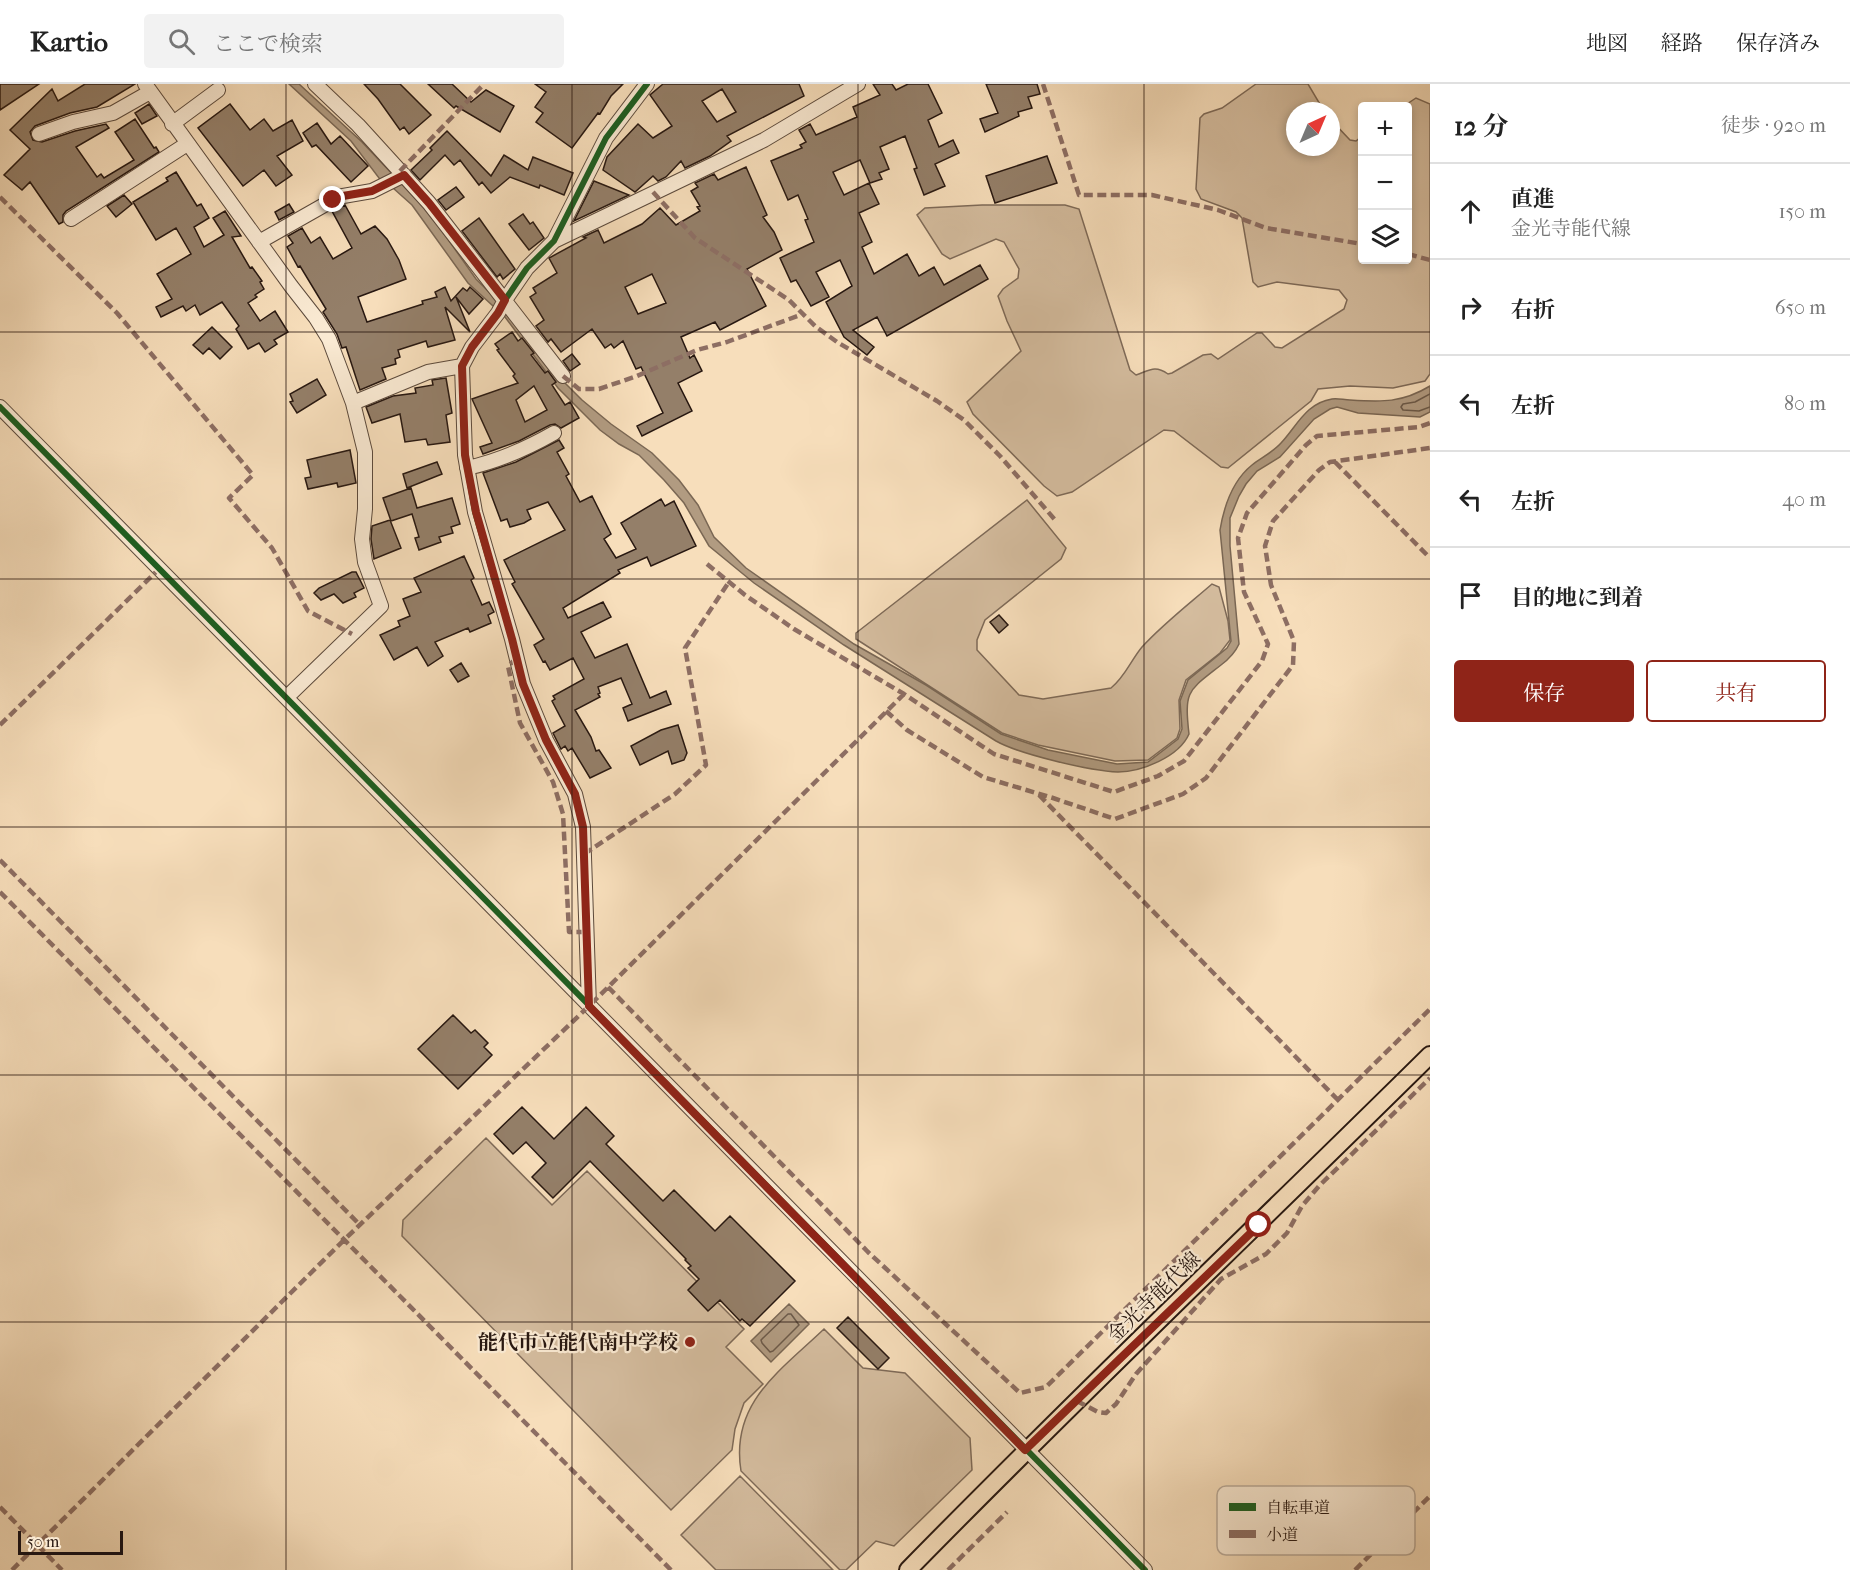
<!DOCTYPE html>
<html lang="ja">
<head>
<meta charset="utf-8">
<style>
	:root { --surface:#fff; --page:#f2f2f2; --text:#222; --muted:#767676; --line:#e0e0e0; --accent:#8f2418 }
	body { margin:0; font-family:"IM FELL French Canon","Noto Serif JP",serif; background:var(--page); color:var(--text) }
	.controls { position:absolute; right:18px; top:18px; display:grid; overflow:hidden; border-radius:6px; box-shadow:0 3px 9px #0003 }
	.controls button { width:54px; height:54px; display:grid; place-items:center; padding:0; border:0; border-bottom:2px solid var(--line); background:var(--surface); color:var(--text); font:30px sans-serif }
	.compass { position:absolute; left:1286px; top:18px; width:54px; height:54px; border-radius:50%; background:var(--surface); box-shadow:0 3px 9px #0003; rotate:44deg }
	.scale { position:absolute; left:18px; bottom:15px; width:105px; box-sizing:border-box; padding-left:6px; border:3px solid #281811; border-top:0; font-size:16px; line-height:21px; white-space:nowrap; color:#281811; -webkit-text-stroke:4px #faead3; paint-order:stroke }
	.stop { position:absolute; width:18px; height:18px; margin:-14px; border:4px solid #8f2418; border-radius:50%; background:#fff }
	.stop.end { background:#8f2418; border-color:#fff; box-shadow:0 2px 6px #0008 }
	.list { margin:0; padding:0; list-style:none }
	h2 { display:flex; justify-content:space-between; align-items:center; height:78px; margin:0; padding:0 24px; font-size:26px }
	h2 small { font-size:20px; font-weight:400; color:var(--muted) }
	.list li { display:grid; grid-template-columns:39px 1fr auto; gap:18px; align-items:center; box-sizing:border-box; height:96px; padding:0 24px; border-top:2px solid var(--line) }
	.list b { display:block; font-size:22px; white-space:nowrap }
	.list p { margin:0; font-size:20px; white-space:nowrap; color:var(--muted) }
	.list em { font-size:20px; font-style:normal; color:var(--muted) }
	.actions { display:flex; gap:12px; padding:18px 24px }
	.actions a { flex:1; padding:14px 0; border:2px solid var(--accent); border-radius:6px; text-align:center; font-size:21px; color:var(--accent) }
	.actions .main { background:var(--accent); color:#fff }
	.icon { flex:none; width:33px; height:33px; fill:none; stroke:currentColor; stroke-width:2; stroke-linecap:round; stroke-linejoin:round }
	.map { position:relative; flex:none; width:1430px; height:1486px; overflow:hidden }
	header { display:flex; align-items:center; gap:36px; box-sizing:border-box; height:84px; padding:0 30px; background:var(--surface); border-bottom:2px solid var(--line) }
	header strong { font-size:28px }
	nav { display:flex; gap:33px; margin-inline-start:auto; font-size:21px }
	.search { width:420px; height:54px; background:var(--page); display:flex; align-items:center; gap:15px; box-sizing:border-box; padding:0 21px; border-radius:6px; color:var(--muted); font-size:22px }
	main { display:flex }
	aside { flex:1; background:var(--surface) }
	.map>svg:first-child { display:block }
</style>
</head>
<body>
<header>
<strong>Kartio</strong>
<div class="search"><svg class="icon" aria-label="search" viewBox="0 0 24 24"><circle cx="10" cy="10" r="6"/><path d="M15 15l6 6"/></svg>ここで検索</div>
<nav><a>地図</a><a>経路</a><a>保存済み</a></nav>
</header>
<main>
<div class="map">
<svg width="1430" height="1486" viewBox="0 0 1430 1486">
	<rect width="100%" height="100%" fill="#f7debb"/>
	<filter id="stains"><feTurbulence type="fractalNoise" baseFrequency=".00333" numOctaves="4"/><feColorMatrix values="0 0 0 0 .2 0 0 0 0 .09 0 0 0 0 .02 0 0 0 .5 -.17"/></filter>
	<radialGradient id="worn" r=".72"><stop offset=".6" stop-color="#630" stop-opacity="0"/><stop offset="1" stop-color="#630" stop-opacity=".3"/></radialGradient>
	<!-- green -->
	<path fill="#d4bc9e" stroke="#7e6a58" stroke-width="1.5" d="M1256,0H1308L1324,27H1295V63H1331V36L1350,56L1356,57L1362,52V176H1408V22H1404L1416,14L1430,20V290L1425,297L1393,304L1350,302L1318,305L1311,317L1228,384L1221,383L1174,347L1164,346L1072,408L1057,412L1044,402L973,330L967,318L1021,267L1007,237L998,212L1003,205L1018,194L1019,185L1004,158L996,155L950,175L942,170L917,131L925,124L982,121H1065L1079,125L1130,286L1136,291C1150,286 1155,281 1168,290L1172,289L1203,271L1211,270L1218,275L1257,249H1262L1275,263L1282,264L1344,225L1347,216L1339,206L1331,205L1277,198L1258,203L1253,198L1242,134L1236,128L1201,115L1196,105L1200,34L1204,30L1222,24Z
		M1027,416L1066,464L1061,475L985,536L977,556V566L1019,611L1043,615L1111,604C1125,593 1131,576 1142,563C1163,540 1189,520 1212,500L1219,503L1228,537L1230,556L1220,569L1186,596L1179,616L1180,645L1177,654L1148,676L1115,677L1038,661L1002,649L856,555V549Z
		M486,1054L552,1121L587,1087L744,1245L726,1263L763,1300L744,1319L735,1345L732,1366L671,1426L402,1152L403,1136Z
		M824,1245L863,1284L905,1289L970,1354L972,1386L894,1462L876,1457L846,1486H840L741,1387C730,1319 780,1287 824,1245Z
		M740,1392L833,1486H716L681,1451Z"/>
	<!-- water -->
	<path fill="#b19b81" stroke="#7a6754" stroke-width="1.5" d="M289,0H299L362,58L430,130L476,195L497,216L563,297L582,316L611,340L652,369L679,396L698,421L714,453L746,484L854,560L926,601L1001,650L1048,666L1117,680L1148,678L1178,655L1182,645L1180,617L1188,596L1227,564L1231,557L1220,446C1224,422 1232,397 1252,381C1261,374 1273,368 1281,359C1297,342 1306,319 1332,315C1338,314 1344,316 1350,316C1382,318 1402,319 1430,302V328L1420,333L1358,329L1337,323L1330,325L1314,335L1280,373L1257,387L1246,400L1239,412L1230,434V462L1239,560C1235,569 1229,575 1221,581C1188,607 1184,606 1189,650C1179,673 1141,688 1118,688C1090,687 1019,670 996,657L844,561L754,499L709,462L684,419L664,396L639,371L619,360L600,346L558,304L505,233L468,199L412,121L393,104L382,98L351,57Z
		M789,1220L809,1240L771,1278L751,1257Z"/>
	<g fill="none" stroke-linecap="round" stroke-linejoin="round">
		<!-- shore -->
		<path stroke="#6c5a49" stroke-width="1.5" d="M1430,310L1415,318L1403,320L1401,323L1403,326L1419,327L1430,323
			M788,1230H791L799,1241L773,1267L770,1268L762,1259L761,1256Z"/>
	</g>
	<!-- building -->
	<path fill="#947f69" stroke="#281811" stroke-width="1.5" fill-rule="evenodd" d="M0,0H39L0,26Z
		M85,0H135L97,23L70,29L35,42L30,48L33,56L42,58L75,47L106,40L109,44L76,63L97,93L101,90L104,94L134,76L115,48L135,35L154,64L156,63L159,68L66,127L63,131V138L59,140L30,98L22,106L4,91L30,65L10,46L52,5L58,17Z
		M364,0H400L431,31L409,50L404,43L400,46L378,15Z
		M428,0H452L471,18L486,6L514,22L500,48L456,22L454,24Z
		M535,0H623L611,12L600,30L598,29L572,64L536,38L543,29L535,23L546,8Z
		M663,0H799L804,12L727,52L731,57L710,72L685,84L681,77L666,93L658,97L653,92L635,108L603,86L607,73L638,40L653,54L672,42L650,11ZM722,5L736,28L717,38L702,17Z
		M873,0H892L896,6L908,0H928L942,29L928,36L939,63L953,56L959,69L935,80L945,102L924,111L914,85L917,84L905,52L880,63L889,85L879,89L882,95L870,99L860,76L833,88L844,111L869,99L879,120L859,129L872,158L862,163L874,190L907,170L919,192L934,183L944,201L980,181L988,195L887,252L877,233L853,246L874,263L867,271L844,253L826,218L852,202L840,176L816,188L829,213L811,222L796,196L791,198L780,174L814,158L805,136L808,135L798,111L788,116L771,77L802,64L800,61L806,58L799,46L810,40L816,51L857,33L853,23L880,11Z
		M986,0H1037L1040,10L1028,13L1032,24L1018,28L1019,32L985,48L980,35L998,29Z
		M149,20L157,32L142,40L135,29Z
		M230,20L250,46L264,35L273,47L292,36L303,57L277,72L292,91L276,102L264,86L243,102L198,44Z
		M317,39L331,60L340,52L368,82L351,98L316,61L312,63L303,49Z
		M447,47L491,92L504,71L528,86L533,73L573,89L564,111L540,101L539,104L510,93L491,109L482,98L479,101L460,76L454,81L445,71L420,96L411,86L432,66L430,64Z
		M1047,72L1057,99L995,119L986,92Z
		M746,83L767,131L763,133L774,148L782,166L747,185L766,222L720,246L715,238L681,253L690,274L694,271L702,287L678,299L692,327L642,352L637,342L663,329L641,283L636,285L623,257L614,264L611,260L605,264L592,245L561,268L551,255L548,258L536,242L544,236L530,213L536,209L533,204L557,189L549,174L586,154L583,153L598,146L604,159L642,140L660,124L676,141L700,127L697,123L700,122L691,107L698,103L695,99L714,90L718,96ZM652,190L666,219L638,230L625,203Z
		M176,88L197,122L201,120L209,134L194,143L204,163L224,151L213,134L225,127L241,152L232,153L250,184L252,183L262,197L260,198L264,205L255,211L257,213L248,219L260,237L275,227L288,248L274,256L277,260L265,268L259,259L248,265L236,245L239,242L222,218L200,231L195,221L186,227L183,222L161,233L156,223L172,215L157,190L191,170L176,144L156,156L133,118L168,97L166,94Z
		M594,97L629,111L574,137Z
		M456,103L464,113L446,126L438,116Z
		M124,111L132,120L116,133L107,122Z
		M289,120L294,128L279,136L275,128Z
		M345,121L361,150L375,142L387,155L399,176L406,195L358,213L367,238L423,220L422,217L437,213L435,208L445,203L451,217L463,204L467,207L470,203L483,215L469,230L456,213L470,248L445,223L455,256L428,263L426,257L398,266L400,273L395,275L396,280L382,284L386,295L360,306L346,263L342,264L337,250L323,228L326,225L300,182L298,183L287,163L293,159L288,152L302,144L311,159L320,153L333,175L352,164L332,127Z
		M523,130L530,140L533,138L544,154L529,166L509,140Z
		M479,134L515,185L503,195L500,190L497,193L462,147Z
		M212,243L232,263L220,275L209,264L203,270L193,261Z
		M512,248L518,257L522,254L534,269L531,271L545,289L548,287L556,298L552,301L565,321L570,318L579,334L561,344L555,340L550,341L519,357L483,370L480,363L492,359L472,315L518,299L513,292L515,290L497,266L499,265L495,260ZM534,302L547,326L525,338L516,316Z
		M572,270L580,280L570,287L563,277Z
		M446,294L452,329L446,331L450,358L428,361L426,355L405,358L400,330L372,339L366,323L393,312L416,309L415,304L433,301L432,296Z
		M317,295L326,311L297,329L290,318L293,317L290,310Z
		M559,356L564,364L557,368L569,390L566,392L580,418L592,412L611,450L604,455L616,474L636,465L621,439L661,415L665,422L674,417L696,462L651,482L647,473L618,486L620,489L563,524L568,534L603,518L611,533L581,548L595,574L627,560L650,614L666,607L671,620L628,637L623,624L632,620L621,594L598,603L600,609L598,610L600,613L575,626L591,653L596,667L599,666L611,684L590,694L572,664L568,667L565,662L561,665L553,649L565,642L552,617L555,615L553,612L584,595L573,574L550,586L545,577L543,578L534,561L544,555L512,500L515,498L504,476L565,446L548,418L527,426L531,435L524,439L510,443L507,435L501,437L483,389L516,378Z
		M350,366L356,399L338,403L337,399L308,405L305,394L311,393L307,376Z
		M437,378L442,390L407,404L403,390Z
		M411,404L417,424L452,414L460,440L451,443L453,449L439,453L441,458L419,466L415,454L419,453L412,430L391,437L383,414Z
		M390,436L401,464L374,475L371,455L372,442Z
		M464,472L474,494L471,496L482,521L489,518L494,528L488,531L491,539L470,548L468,544L435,558L443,572L428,582L417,563L394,576L380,551L400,542L398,537L410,532L403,515L421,508L414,494Z
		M352,488H356L364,504L354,509L356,513L343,519L334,510L321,516L314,509L319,504Z
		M999,531L1008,541L999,549L990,538Z
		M461,579L469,592L458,598L450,586Z
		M678,641L687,669L684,676L672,680L668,667L640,681L631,662L661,646Z
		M453,931L471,949L475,946L488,959L484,963L492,971L458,1005L418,965Z
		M522,1023L554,1055L586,1023L614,1052L606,1060L663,1117L674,1106L715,1147L730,1132L795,1197L750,1242L742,1235L740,1237L720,1216L708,1227L688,1206L699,1195L688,1184L691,1182L685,1176L686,1175L590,1077L553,1114L532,1093L546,1079L526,1058L513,1070L494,1050Z
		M848,1233L889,1274L878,1285L837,1244Z"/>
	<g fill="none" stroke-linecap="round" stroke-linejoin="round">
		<defs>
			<path id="minor" d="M145,0L291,202L316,234L329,255L353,319L365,368V425L362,455L365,478L381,522L287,613
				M315,0L358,41L429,119L563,292
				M172,40L218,6
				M39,50L73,38L113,29L150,8
				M71,135L187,60
				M554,157L764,56L858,0
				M259,158L333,116L343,112L372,107L404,91
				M353,319L428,288L462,282
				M0,323L1145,1486
				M467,384C499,377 526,365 554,349
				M589,922L583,743L575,710L546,656L523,600L512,555L475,428L465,371L462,282L472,263L498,229L505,216L527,184L554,157L606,54L647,0"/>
			<path id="major" d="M908,1486C1079,1311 1256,1143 1430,971"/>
		</defs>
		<!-- minor casing -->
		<use href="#minor" stroke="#5c4a3c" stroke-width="16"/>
		<!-- major casing -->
		<use href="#major" stroke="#281811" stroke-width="20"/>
		<!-- minor -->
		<use href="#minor" stroke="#faead3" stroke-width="14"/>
		<!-- major -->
		<use href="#major" stroke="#f7debb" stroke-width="16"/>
		<!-- quiet -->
		<path stroke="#8d6e63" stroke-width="4.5" stroke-dasharray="9 4.5" stroke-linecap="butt" d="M1043,0L1079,111H1152L1218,126L1266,144L1362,160
			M400,87L484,0
			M653,108L695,154L789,216L815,242L837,258L937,317L964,336L1000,372L1056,437
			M0,113L117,229L253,391L229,414L272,464L308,527L352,550
			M1408,170L1430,176
			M563,292L579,305H599L637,292L697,266L727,258L803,230
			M1335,378L1430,474
			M707,480L745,511L794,545L904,610L994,670L1114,708L1158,692L1184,677L1262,577L1268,560L1244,508L1238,454L1247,429L1306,361L1317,352L1419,343L1430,339
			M517,574L508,582L520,639L553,698L563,730L569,848H587
			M886,627L907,646L983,693L1053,714L1115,735L1183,710L1206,694L1293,581L1294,557L1271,501L1265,462L1273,437L1319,386L1330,378L1430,364
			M0,641L159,485
			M1039,711L1338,1016
			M584,770L675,710L706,681L685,564L729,498
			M0,776L360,1141
			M0,808L671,1486
			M608,903L868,1168L1020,1309L1046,1303L1430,925
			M1077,1317L1098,1328L1106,1329L1116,1320L1136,1290L1221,1195L1266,1170L1287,1149L1302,1122L1319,1102L1430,994
			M0,1423L62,1486
			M12,1486L344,1156L589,922L904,610
			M948,1486L1007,1428
			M1355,1486L1430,1412"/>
		<defs>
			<path id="cycleway" d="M0,323L1145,1486
				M589,922L583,743L575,710L546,656L523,600L512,555L475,428L465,371L462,282L472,263L498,229L505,216L527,184L554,157L606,54L647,0"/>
		</defs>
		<!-- cycleway casing -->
		<use href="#cycleway" stroke="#faead3" stroke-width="10"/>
		<!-- cycleway -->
		<use href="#cycleway" stroke="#1b5e20" stroke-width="6"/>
	</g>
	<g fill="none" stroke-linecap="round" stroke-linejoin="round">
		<!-- route -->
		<path stroke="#8f2418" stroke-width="8" d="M333,116L343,112L372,107L404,91L429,119L505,216L498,229L472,263L462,282L465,371L476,428L512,555L523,600L546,656L575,710L583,743L589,922L1025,1366L1259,1141"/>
	</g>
	<!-- grid -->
	<path fill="none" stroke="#281811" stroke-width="1.5" stroke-opacity="0.55" d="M286,0V1486M572,0V1486M858,0V1486M1144,0V1486M0,248H1430M0,495H1430M0,743H1430M0,991H1430M0,1238H1430"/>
	<!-- markers -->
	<circle fill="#8f2418" stroke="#faead3" stroke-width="2" cx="690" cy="1258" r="6"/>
	<g text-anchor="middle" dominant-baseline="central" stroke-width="4.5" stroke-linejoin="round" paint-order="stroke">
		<!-- street labels -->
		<g font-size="20" fill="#281811" stroke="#faead3">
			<text transform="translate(1154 1213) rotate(-44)">金光寺能代線</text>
		</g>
		<!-- poi labels -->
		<g font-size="20" font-weight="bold" fill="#281811" stroke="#faead3" text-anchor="end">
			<text x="678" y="1258">能代市立能代南中学校</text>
		</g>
	</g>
	<!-- legend -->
	<rect x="1217" y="1402" width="198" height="69" rx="9" fill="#faead3" stroke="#bbab99" stroke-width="1.5"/>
	<rect x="1229" y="1419" width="27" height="8" fill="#1b5e20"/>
	<rect x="1229" y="1446" width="27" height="8" fill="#8d6e63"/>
	<g font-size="16" fill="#281811">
		<text x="1266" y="1429">自転車道</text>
		<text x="1266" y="1456">小道</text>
	</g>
	<rect width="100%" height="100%" filter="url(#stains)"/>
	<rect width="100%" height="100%" fill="url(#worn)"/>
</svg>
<div class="controls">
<button>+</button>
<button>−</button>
<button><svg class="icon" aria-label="layers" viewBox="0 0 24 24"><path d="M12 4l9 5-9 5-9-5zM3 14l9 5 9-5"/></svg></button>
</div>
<svg class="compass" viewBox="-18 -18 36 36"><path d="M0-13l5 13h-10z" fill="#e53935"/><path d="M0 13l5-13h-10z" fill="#767676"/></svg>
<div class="scale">50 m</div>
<div class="stop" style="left:1259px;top:1141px"></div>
<div class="stop end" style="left:333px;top:116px"></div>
</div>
<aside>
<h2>12 分<small>徒歩 · 920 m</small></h2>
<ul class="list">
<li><svg class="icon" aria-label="ahead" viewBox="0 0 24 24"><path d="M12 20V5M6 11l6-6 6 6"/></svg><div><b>直進</b><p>金光寺能代線</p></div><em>150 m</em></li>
<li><svg class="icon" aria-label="right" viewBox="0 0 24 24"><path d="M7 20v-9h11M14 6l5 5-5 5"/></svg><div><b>右折</b></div><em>650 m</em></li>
<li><svg class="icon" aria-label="left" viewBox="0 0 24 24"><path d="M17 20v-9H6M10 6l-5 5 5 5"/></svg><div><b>左折</b></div><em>80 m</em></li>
<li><svg class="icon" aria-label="left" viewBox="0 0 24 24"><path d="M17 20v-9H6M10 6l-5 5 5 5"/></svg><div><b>左折</b></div><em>40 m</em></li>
<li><svg class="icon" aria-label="arrive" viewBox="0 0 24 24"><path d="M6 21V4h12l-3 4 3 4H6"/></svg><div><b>目的地に到着</b></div></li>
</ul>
<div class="actions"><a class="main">保存</a><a>共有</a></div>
</aside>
</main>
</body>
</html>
